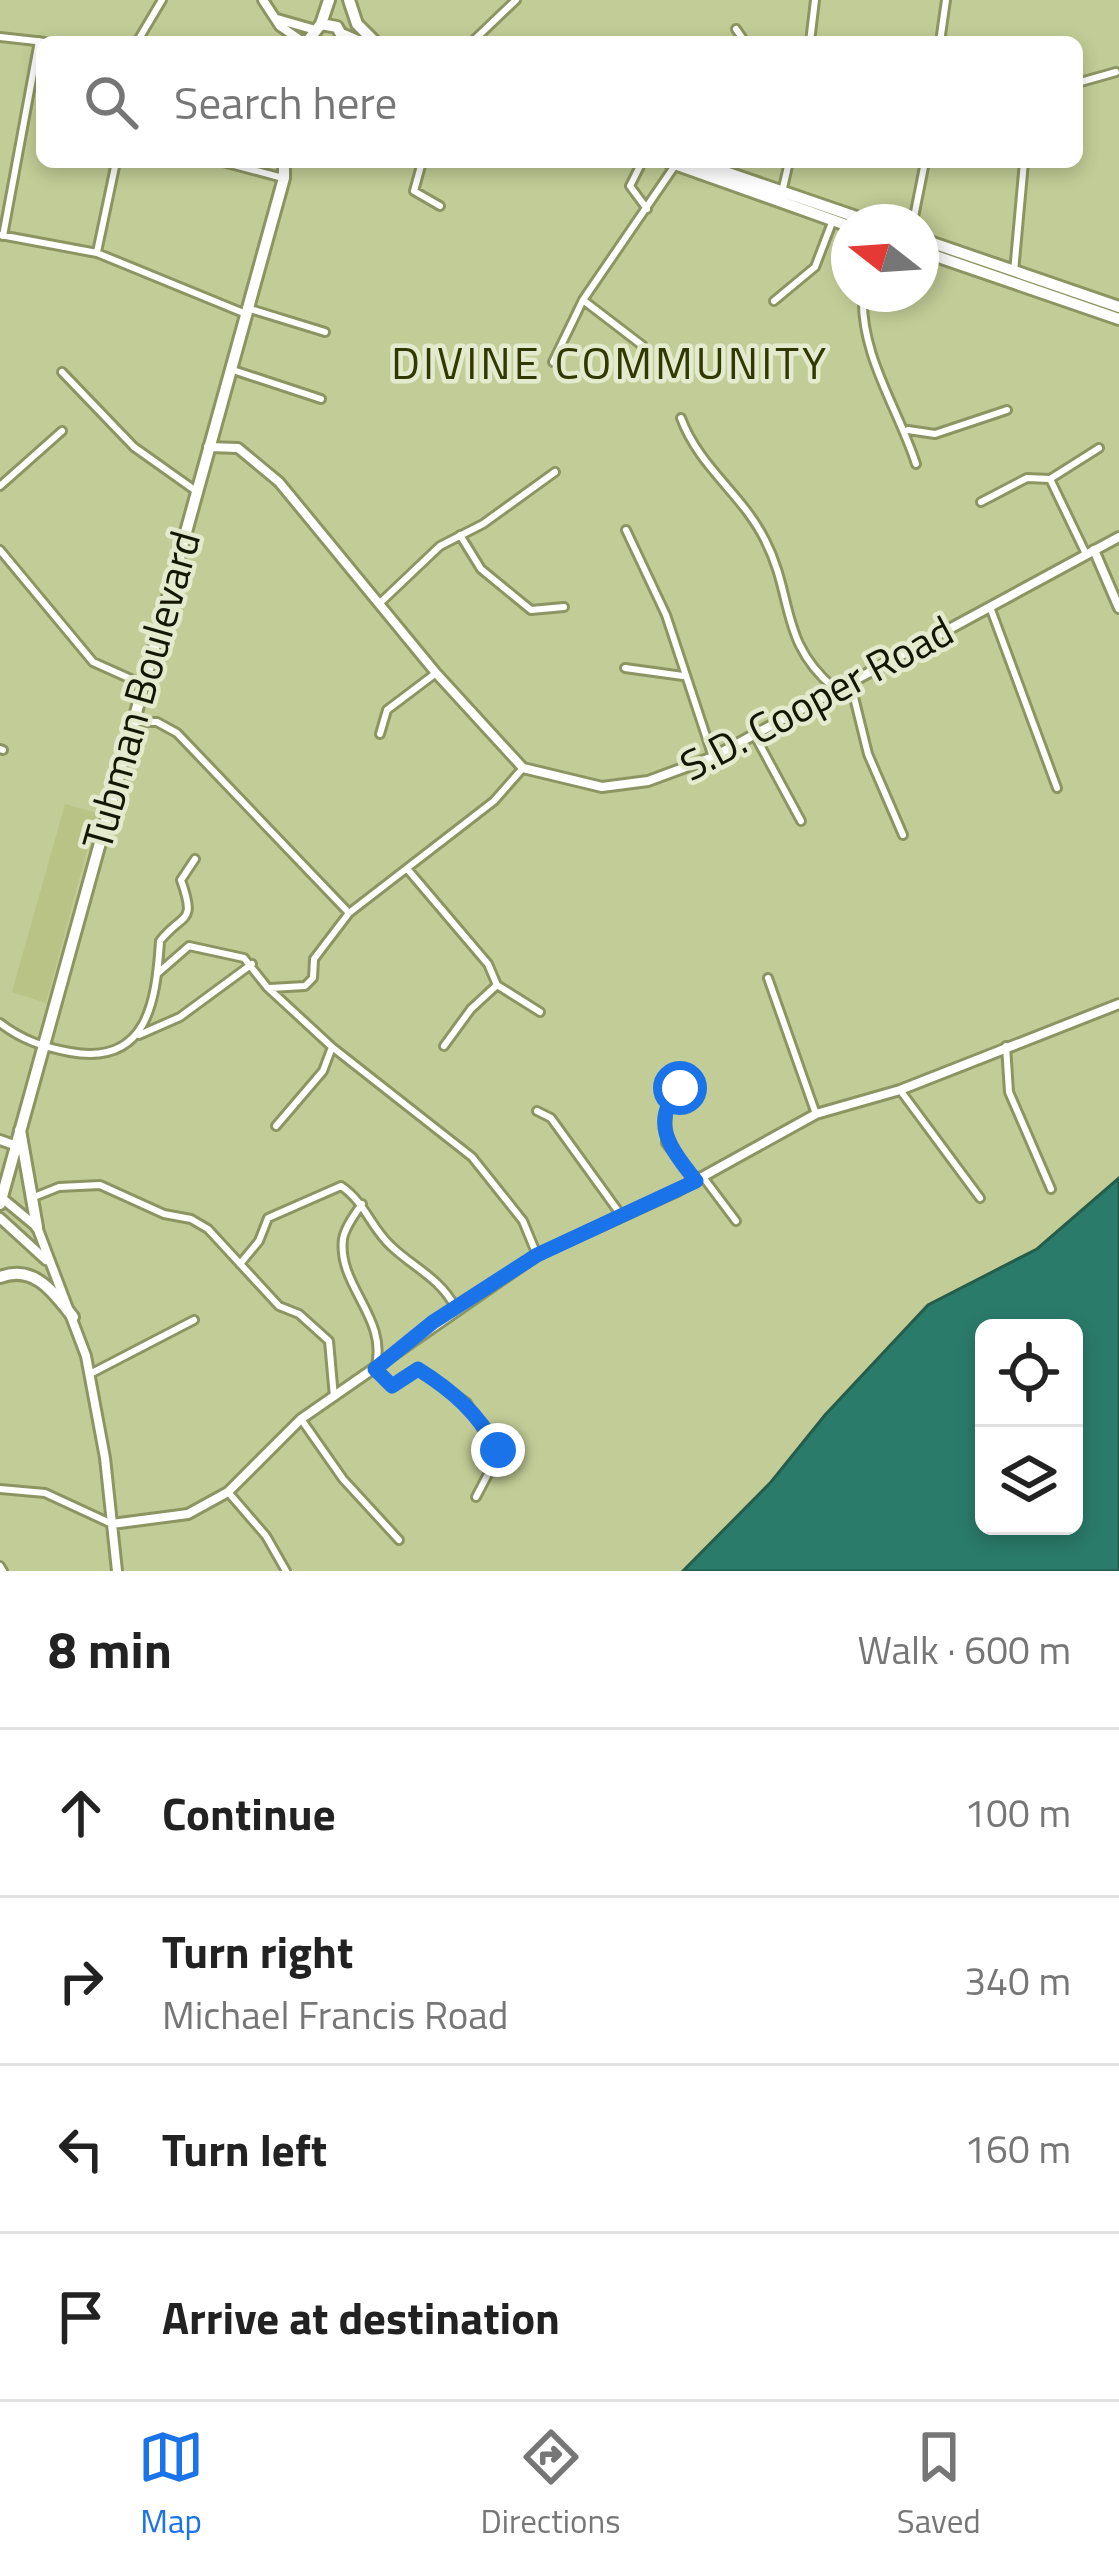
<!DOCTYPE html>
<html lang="en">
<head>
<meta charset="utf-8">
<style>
	:root { --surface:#fff; --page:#f6f6f6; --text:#222; --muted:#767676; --line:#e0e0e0; --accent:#1a73e8 }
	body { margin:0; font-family:"Titillium Web",sans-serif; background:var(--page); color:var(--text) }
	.controls { position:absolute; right:36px; bottom:36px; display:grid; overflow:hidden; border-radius:18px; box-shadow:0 6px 18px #0003 }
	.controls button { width:108px; height:108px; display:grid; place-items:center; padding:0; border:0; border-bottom:3px solid var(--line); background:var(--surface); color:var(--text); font:60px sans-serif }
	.compass { position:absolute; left:831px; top:204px; width:108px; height:108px; border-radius:50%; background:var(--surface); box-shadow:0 6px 18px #0003; rotate:287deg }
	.stop { position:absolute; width:36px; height:36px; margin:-27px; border:9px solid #1a73e8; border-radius:50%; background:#fff }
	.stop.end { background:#1a73e8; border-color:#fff; box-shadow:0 3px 12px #0008 }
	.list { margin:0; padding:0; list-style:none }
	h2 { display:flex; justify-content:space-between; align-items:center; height:156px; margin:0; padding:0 48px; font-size:51px }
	h2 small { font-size:39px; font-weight:400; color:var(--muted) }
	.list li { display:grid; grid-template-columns:78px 1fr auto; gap:36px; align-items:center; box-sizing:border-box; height:168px; padding:0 48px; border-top:3px solid var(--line) }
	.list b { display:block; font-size:45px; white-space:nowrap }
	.list p { margin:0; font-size:39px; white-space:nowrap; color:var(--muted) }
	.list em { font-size:39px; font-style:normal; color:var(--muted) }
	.icon { flex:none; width:66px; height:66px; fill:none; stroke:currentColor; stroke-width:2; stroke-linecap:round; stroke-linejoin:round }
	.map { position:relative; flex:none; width:1119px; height:1571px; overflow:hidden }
	.search { position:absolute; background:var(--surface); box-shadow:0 6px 18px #0003; left:36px; right:36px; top:36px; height:132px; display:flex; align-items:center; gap:30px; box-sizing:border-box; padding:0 42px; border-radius:18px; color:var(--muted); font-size:45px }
	.sheet { height:828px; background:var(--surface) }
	nav { display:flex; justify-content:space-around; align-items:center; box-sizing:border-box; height:168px; border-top:3px solid var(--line); background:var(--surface); font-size:33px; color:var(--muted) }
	nav a { display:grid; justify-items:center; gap:6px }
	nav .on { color:var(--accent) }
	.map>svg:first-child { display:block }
</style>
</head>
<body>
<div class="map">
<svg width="1119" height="1571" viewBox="0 0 1119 1571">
	<rect width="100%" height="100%" fill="#c2cc96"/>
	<!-- built -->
	<path fill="#b8c385" d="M65,804L97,813L46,1003L12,992Z"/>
	<!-- water -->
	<path fill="#2b7b6a" stroke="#245d4b" stroke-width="3" fill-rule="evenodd" d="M1119,1178V1571H683L771,1482L825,1415L928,1305L1037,1249ZM984,1328H1074V1526H984Z"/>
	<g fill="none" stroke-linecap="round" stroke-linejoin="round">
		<defs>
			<path id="minor" d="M736,29L745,42
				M0,37L45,42
				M137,42L162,0
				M472,42L516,0
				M810,42L815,0
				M940,42L946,0
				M1077,83L1116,72
				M223,162L283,178
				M422,162L414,191L440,206
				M642,162L630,186L647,209
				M782,192L789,162
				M913,222L925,162
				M0,235L97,253L246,314
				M3,236L39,41
				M97,252L116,162
				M1014,272L1024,162
				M863,294C860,355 898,408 916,464
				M583,300L643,346
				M774,301L815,267L833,220
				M250,309L325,332
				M553,362L583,300L676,164
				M233,370L321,399
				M62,372L134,447L196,491
				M681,418C699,467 743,495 765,540C794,596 779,642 834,688
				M908,430L935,434L1007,410
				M0,486L62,431
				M981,502L1027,478L1050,479
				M626,530L666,615L713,757
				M460,535L481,569L531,610L564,607
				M0,550L93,662L142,684
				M1086,554L1050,479L1099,448
				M381,602L440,546L483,524L555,472
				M990,607L1057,788
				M625,668L683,676
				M850,681L868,754L903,835
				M136,722H157L177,733L349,913L494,801L523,768
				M380,734L387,710L436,673
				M754,734L801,821
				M0,749L3,750
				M409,871L488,964L497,985L540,1012
				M158,973L189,946L244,958L267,987L332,1047L472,1157L523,1221L537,1255
				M768,978L816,1114
				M270,988L305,986L313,978L314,959L349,913
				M0,1023C22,1040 43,1047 70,1052C147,1066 156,1003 160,941C183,912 197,925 181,880L195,859
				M139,1035L180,1017L252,964
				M444,1046L471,1009L497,985
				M1006,1046L1009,1092L1051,1189
				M680,1088L667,1102L666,1143L696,1181
				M900,1090L980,1198
				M537,1111L551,1118L621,1215
				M276,1126L323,1071L332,1047
				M703,1177L736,1221
				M34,1197L59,1187L100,1185L164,1214L191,1219L208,1229L279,1306L299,1314L329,1341L334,1397
				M362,1204C355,1214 345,1227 343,1239C337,1286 390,1319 375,1369L392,1386L418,1369L467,1403L498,1455L476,1497
				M240,1264L259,1241L268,1218L341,1186C365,1202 371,1228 391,1246C414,1268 440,1278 455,1307
				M90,1374L194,1320
				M301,1419L343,1479L399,1540
				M0,1489L45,1493L112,1524
				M228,1492L266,1536L286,1571
				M0,1566L3,1571"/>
			<path id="tertiary" d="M263,0L280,26L303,42
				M277,19L312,29
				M208,447L238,448L279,482L436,673L523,768L602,787L648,781L713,757L1119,537
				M1094,550L1119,608
				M0,1140L14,1145
				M2,1198L37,1227L86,1356L105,1458L117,1571
				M0,1218L46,1260
				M112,1524L188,1514L228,1492L301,1419L537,1255L675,1192L816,1114L900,1090L1119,1004"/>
			<path id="primary" d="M344,35L360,42
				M669,162L849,226
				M696,162L871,222
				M921,239L1119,307
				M921,251L1119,319"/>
			<path id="trunk" d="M349,0L357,24L375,42
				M321,24L337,27L345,42
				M321,24L329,0
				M307,42L321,24
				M20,1130L37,1227
				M0,1204L284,178V162
				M0,1277C35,1264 54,1293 73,1317"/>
		</defs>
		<!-- minor casing -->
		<use href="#minor" stroke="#8c9561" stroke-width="12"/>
		<!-- tertiary casing -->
		<use href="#tertiary" stroke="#8c9561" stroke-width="14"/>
		<!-- primary casing -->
		<use href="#primary" stroke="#8c9561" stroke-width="16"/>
		<!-- trunk casing -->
		<use href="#trunk" stroke="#8c9561" stroke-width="16"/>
		<!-- minor -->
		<use href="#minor" stroke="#fff" stroke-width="6"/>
		<!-- tertiary -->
		<use href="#tertiary" stroke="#fff" stroke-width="8"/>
		<!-- primary -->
		<use href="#primary" stroke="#fff" stroke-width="10"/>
		<!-- trunk -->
		<use href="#trunk" stroke="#fff" stroke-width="10"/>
	</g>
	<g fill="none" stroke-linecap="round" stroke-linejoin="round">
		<!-- route -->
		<path stroke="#1a73e8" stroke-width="15" d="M498,1450C478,1413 453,1391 418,1369L392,1386L375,1369L433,1322L537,1255L696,1181C672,1150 648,1123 680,1088"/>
	</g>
	<g text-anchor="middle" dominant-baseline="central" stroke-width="9" stroke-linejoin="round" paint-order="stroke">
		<!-- street labels -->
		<g font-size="42" fill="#131603" stroke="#e4eace">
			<text transform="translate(140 690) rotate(-74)">Tubman Boulevard</text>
			<text transform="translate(816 697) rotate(-28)">S.D. Cooper Road</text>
		</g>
		<!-- neighbourhood labels -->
		<g font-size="45" letter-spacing="3" fill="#313801" stroke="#e4eace">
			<text x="610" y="362">DIVINE COMMUNITY</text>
		</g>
	</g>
</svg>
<div class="controls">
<button><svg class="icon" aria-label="locate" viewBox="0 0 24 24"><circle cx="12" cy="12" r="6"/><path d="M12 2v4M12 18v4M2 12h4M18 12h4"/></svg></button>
<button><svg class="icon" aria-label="layers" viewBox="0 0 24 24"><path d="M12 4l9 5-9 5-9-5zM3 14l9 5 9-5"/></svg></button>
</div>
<svg class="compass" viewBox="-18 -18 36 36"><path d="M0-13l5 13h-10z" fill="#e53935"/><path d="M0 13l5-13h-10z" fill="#767676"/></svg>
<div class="stop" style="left:680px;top:1088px"></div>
<div class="stop end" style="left:498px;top:1450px"></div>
<div class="search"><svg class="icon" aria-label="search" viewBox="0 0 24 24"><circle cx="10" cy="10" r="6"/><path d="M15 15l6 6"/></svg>Search here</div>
</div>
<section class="sheet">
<h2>8 min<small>Walk · 600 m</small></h2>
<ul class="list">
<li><svg class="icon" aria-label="ahead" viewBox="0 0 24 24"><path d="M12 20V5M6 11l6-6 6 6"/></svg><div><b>Continue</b></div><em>100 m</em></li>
<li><svg class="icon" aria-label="right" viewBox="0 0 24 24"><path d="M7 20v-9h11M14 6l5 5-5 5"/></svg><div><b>Turn right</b><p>Michael Francis Road</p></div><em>340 m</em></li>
<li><svg class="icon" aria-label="left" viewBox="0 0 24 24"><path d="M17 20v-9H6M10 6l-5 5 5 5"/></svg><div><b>Turn left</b></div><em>160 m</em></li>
<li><svg class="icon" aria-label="arrive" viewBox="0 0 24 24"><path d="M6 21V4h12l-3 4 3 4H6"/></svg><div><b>Arrive at destination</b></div></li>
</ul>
</section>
<nav>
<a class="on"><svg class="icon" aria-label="map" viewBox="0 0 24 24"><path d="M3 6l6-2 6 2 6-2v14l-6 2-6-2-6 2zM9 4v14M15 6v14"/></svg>Map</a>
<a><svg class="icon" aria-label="directions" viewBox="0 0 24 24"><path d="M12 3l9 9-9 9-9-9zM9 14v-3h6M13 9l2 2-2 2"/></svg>Directions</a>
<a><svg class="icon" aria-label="saved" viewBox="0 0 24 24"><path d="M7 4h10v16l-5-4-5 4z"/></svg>Saved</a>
</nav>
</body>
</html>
